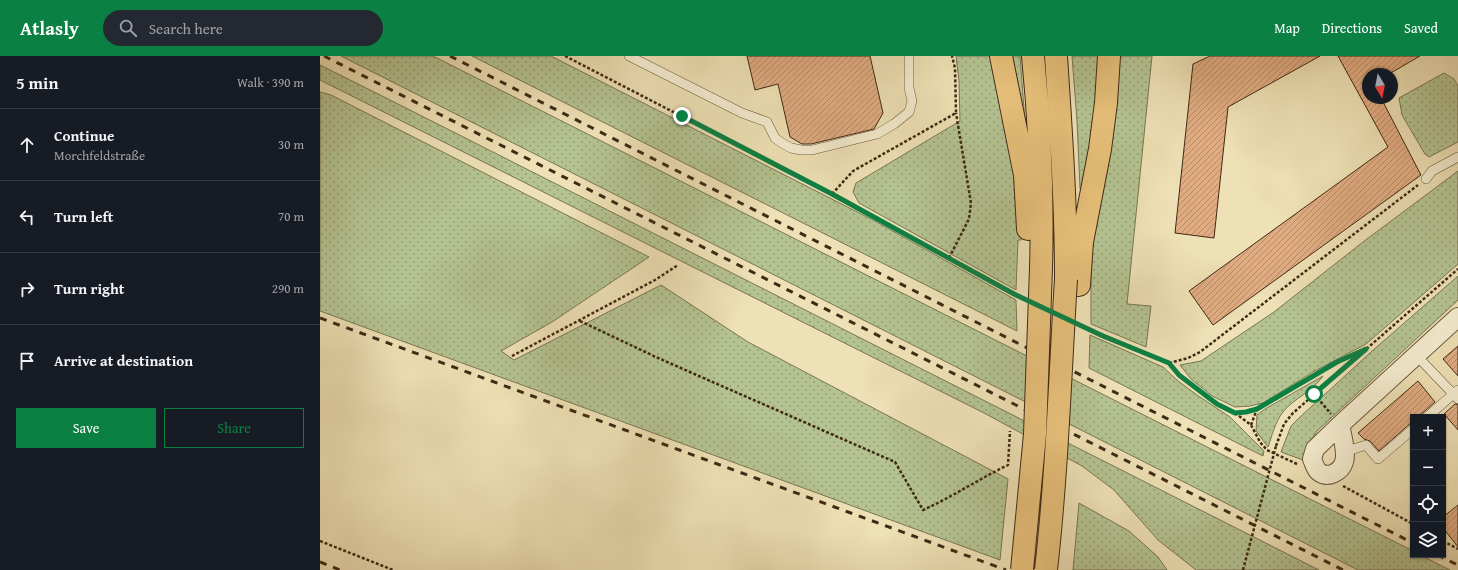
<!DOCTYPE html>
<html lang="en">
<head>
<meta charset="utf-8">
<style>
	:root { --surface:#171b24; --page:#242831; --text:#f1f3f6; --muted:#9ea1a6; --line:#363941; --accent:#0b8043 }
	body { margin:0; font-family:"Gentium Book Plus",serif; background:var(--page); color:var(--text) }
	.controls { position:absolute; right:12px; bottom:12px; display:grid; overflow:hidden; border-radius:0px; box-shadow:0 1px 3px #0004 }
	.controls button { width:36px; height:36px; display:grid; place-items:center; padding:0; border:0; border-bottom:1px solid var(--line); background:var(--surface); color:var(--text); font:20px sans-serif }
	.compass { position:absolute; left:1042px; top:12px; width:36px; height:36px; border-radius:50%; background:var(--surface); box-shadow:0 1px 3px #0004; rotate:170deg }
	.stop { position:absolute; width:12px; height:12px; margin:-9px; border:3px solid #0b8043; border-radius:50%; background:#fff }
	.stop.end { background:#0b8043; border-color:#fff; box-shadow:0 1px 4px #0008 }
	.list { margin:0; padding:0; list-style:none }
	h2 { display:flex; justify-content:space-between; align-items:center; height:52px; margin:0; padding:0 16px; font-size:17px }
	h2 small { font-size:13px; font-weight:400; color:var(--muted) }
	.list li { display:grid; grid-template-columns:26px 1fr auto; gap:12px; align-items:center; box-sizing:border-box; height:72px; padding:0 16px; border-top:1px solid var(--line) }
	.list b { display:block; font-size:15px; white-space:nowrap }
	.list p { margin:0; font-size:13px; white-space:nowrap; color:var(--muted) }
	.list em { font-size:13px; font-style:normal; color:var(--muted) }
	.actions { display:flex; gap:8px; padding:12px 16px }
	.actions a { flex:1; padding:9px 0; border:1px solid var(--accent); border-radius:0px; text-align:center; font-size:14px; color:var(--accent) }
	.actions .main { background:var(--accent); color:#fff }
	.icon { flex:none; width:22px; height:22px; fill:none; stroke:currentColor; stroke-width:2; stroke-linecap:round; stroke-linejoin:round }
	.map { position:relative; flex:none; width:1138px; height:514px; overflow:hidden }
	header { display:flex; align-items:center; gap:24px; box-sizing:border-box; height:56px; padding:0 20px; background:var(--accent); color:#fff }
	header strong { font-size:19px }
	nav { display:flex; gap:22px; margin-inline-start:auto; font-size:14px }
	.search { width:280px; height:36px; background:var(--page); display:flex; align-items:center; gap:10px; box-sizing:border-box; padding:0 14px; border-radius:22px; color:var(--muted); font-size:15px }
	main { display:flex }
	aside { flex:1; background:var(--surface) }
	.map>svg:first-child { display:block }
</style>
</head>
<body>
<header>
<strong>Atlasly</strong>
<div class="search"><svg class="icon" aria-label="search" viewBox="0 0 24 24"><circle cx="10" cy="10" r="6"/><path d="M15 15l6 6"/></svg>Search here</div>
<nav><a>Map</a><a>Directions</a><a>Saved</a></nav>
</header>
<main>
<aside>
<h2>5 min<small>Walk · 390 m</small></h2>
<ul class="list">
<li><svg class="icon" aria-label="ahead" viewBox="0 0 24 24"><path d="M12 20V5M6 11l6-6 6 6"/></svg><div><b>Continue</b><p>Morchfeldstraße</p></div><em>30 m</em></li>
<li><svg class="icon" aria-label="left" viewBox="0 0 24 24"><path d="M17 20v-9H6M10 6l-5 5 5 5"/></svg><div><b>Turn left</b></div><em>70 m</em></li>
<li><svg class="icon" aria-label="right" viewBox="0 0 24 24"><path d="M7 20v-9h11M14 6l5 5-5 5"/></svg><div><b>Turn right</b></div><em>290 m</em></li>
<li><svg class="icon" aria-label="arrive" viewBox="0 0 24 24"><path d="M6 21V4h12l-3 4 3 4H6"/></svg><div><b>Arrive at destination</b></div></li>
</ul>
<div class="actions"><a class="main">Save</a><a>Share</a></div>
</aside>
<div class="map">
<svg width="1138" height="514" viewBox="0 0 1138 514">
	<defs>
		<pattern id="grass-dots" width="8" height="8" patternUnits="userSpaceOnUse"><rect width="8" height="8" fill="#b4c391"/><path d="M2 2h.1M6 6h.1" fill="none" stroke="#949f75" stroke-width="1.8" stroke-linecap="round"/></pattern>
		<pattern id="building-hatch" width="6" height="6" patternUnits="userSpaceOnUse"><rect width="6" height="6" fill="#e1ac82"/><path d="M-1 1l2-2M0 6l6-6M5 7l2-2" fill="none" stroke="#b88c69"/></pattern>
	</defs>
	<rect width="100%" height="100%" fill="#eee1b5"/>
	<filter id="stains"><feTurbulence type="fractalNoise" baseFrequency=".005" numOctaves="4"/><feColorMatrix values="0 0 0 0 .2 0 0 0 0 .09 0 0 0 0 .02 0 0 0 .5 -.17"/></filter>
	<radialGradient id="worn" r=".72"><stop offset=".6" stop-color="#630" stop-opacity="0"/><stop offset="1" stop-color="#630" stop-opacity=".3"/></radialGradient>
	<!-- grass -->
	<path fill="url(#grass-dots)" stroke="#7a7653" d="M21,0H113L1093,495V499H1100L1130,514H1038Z
		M152,0H231L553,164L696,244L697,275Z
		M636,0H674L701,153V184H698L696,234L539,147L533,136L536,127L640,65L639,25Z
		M688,0H700L705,65Z
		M752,0H781L780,25L762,138L760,132L757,65Z
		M797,0H832L807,248L831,250L826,291L771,268V199Z
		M0,9L82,50L999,514H876L838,484L794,434L762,410L664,357L0,24Z
		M1124,17L1134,23L1138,30V86L1109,101L1105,98L1082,59L1079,42Z
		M0,36L11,39L329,201L232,266L181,295L194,304L341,229L428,286L688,423L680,504L0,255Z
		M1138,115V208L1046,288L993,316L943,347L930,350L915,351L892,340L871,323L860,309L881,305L954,256L1043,186Z
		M1138,220V244L997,375L992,383L983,404L961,396L971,370L979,362L1051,296Z
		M770,279L843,311L858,325L877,339L910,361L944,395L943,400L769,312Z
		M1003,320C992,336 973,343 963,356C955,366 952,380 948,391L936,375L937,359L945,353Z
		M759,447L809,475L838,501L847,514H753Z"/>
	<!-- building -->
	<path fill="url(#building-hatch)" stroke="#3f2a15" d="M427,0H550L563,57L554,73L491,88H482L470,81L458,28L435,34Z
		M890,0H1000L908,51L894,182L855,177L873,8Z
		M1018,0H1100L1069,18H1048V42H1061L1101,119L893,269L869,235L1068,91Z
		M1138,290V320L1123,303Z
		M1098,325L1115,346L1098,361H1093V365L1059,395L1050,385L1044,383L1038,377Z
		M1135,348L1138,349V374L1124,358Z
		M1138,449V491L1123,472V461Z"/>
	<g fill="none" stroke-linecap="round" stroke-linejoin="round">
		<defs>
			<path id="lane" d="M309,0L422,57L447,66L455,82L462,87L471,92L481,94H492L557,78L574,68L589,56L592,45L589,32V0
				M1106,123L1112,115L1138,101
				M1096,299L1138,343
				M1107,361L1138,334
				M1024,396L1046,389L1058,403L1093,373"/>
			<path id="street" d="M1020,369C1022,378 1027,398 1024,406C1021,416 1008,423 999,416C995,413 994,407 992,403L995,393L1020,369L1138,261"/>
			<path id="highway" d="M681,0L705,119L708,173
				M713,0C720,71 723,141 721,212
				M736,0C741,75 746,149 746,223
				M759,229L762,186L780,93L786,47L789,0"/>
		</defs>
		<!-- lane casing -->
		<use href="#lane" stroke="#6b583d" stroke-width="10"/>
		<!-- street casing -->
		<use href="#street" stroke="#6b583d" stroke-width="20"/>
		<!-- highway casing -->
		<use href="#highway" stroke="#3f2a15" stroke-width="24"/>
		<!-- path -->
		<path stroke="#3f2a15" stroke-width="2.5" stroke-dasharray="3 2" stroke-linecap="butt" d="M245,0L512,138L703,242
			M512,138L533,115L636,57L635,12L632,0
			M629,202L649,163L651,147L636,57
			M260,265L338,302L575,406L603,454C632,441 659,423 688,409L690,375
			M762,270L849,307L859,319L897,348L915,357L926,356L937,353L1017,306L1046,293
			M192,300L335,224L358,209
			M849,307L868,302L880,296L1098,129
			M994,338L1011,358
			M915,357L931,369L940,386L947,394L977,408
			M931,369L937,353
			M956,390L964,368L973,357L1138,213
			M1023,430L1093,468
			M0,485L73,514
			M1123,485L1138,493"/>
		<!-- lane -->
		<use href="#lane" stroke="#f4eccf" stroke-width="9"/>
		<!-- street -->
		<use href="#street" stroke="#f4eccf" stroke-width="18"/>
		<!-- highway -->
		<use href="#highway" stroke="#e7c07a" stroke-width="22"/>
		<!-- rail -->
		<path stroke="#3f2a15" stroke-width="3" stroke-dasharray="7 7" stroke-linecap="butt" d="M4,0L1023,514
			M130,0L1093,487
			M0,262L686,514
			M1117,499L1138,509
			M0,506L20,514"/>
		<defs>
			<path id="highway-bridge" d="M702,514L715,378L721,212
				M726,514C737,417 740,320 746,223"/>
		</defs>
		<!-- highway-bridge casing -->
		<use href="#highway-bridge" stroke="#3f2a15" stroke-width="24" stroke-linecap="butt"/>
		<!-- path-bridge -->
		<path stroke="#3f2a15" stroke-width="2.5" stroke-dasharray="3 2" stroke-linecap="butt" d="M923,514L956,390"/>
		<!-- highway-bridge -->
		<use href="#highway-bridge" stroke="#e7c07a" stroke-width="22"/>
	</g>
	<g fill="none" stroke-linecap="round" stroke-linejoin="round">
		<!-- route -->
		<path stroke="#0b8043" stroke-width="5" d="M362,60L512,138L694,238L783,280L849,307L859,319L897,348L915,357L926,356L937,353L1017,306L1046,293L994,338"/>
	</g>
	<rect width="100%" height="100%" filter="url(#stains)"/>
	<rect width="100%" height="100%" fill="url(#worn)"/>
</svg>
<div class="controls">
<button>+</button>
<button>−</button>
<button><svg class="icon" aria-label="locate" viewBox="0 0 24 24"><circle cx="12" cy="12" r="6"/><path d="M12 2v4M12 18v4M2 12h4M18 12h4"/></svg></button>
<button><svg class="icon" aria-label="layers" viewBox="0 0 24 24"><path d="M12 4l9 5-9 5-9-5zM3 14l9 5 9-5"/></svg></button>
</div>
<svg class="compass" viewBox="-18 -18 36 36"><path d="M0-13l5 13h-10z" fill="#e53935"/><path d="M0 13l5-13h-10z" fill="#9ea1a6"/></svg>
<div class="stop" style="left:994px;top:338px"></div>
<div class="stop end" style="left:362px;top:60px"></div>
</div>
</main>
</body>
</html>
